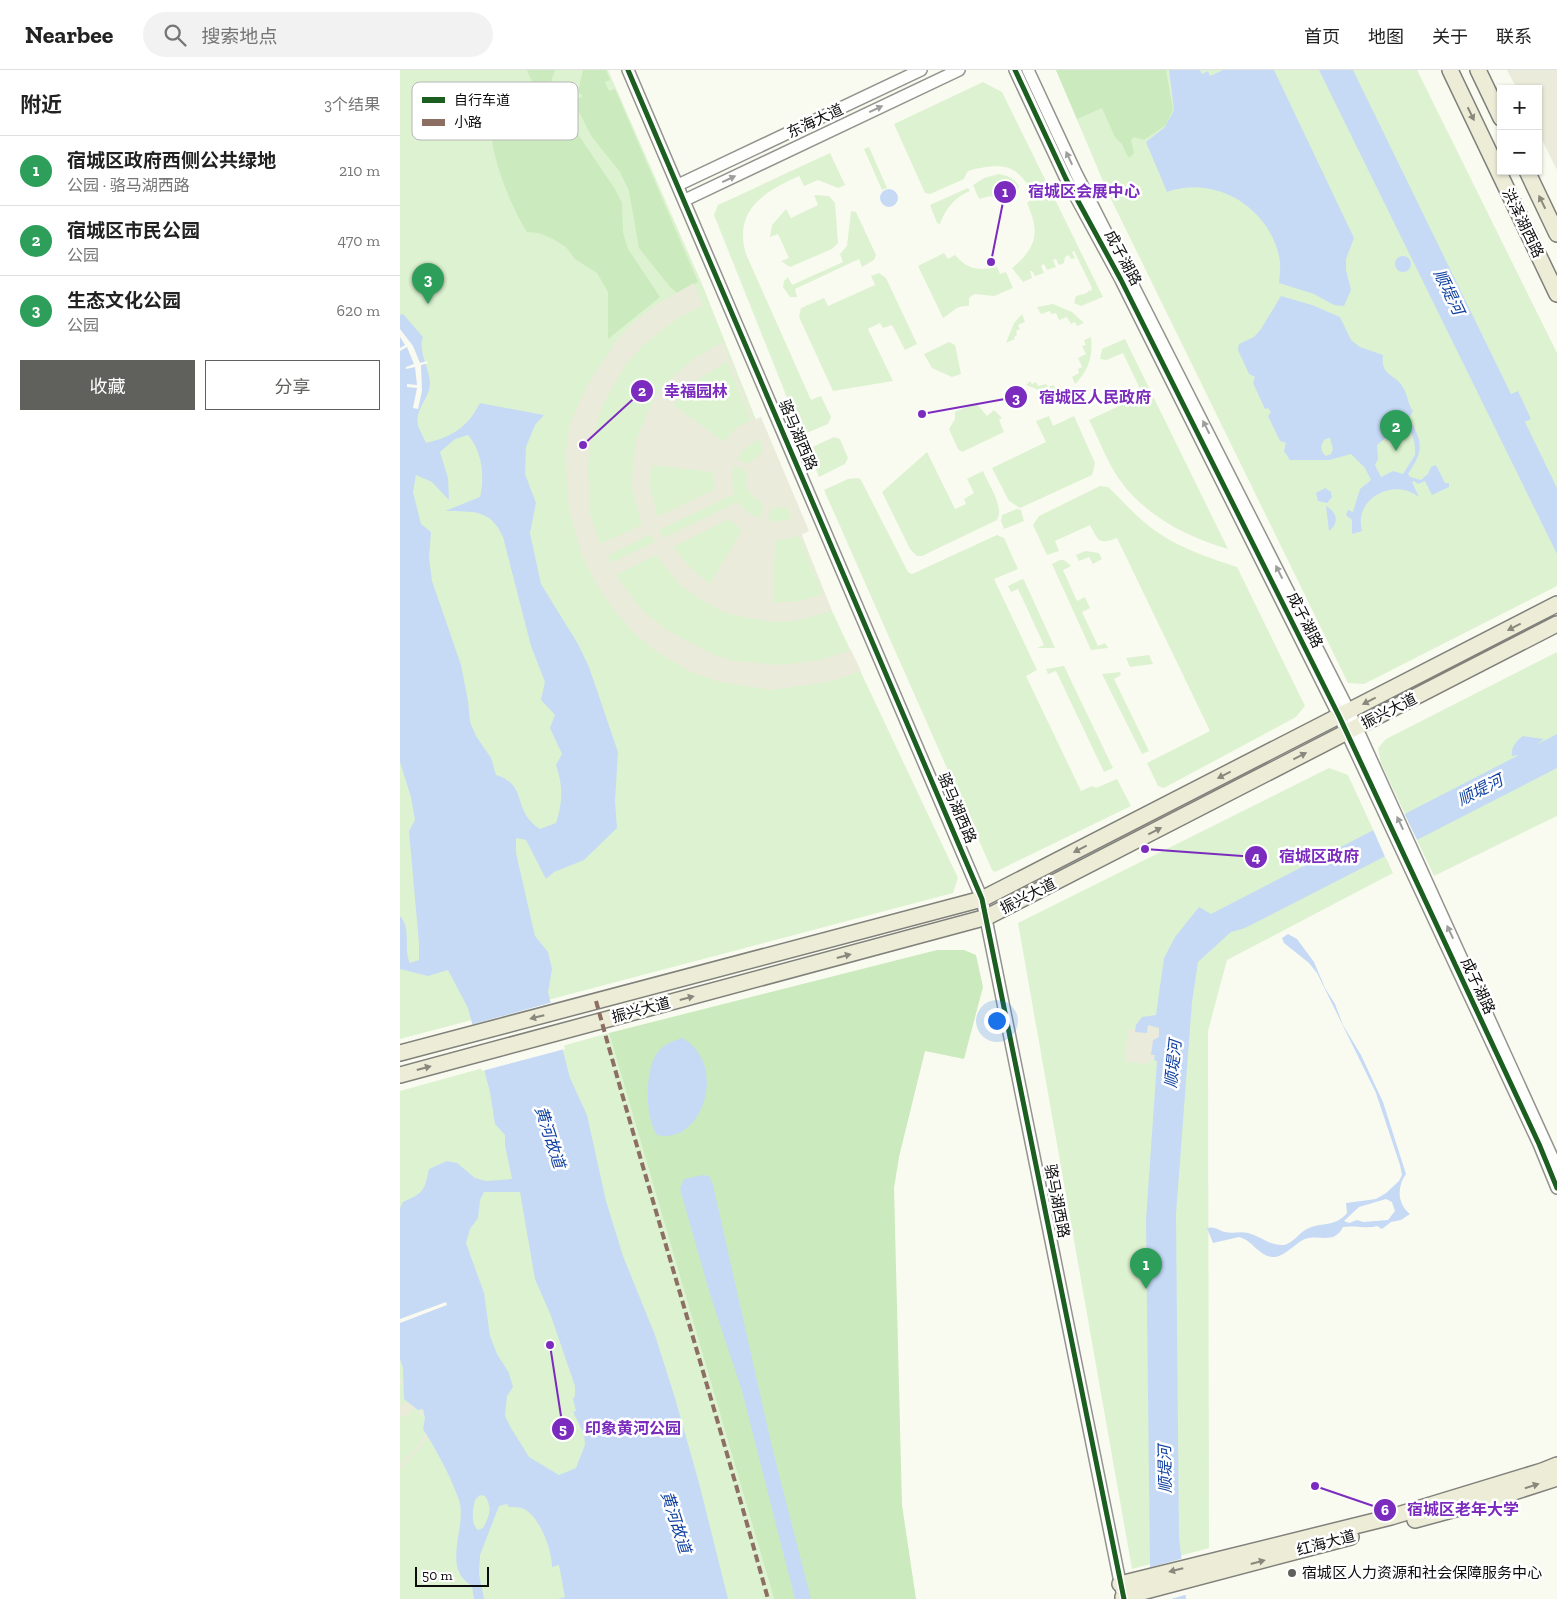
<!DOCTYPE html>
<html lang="zh">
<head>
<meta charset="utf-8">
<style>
	:root { --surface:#fff; --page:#f2f2f2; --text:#222; --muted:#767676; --line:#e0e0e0; --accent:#60605c }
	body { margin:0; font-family:"Zilla Slab","Noto Sans SC",serif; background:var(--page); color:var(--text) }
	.controls { position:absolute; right:15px; top:15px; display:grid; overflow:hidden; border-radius:0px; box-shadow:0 1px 4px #0004 }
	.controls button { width:45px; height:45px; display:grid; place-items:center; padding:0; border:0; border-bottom:1px solid var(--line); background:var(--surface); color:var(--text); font:25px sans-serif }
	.scale { position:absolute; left:15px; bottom:12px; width:74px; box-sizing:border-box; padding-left:5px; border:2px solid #0d0d0d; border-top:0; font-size:14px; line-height:18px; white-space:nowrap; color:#0d0d0d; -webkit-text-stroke:4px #fff; paint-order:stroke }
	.you { position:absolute; left:596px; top:950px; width:18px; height:18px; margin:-12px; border:4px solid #fff; border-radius:50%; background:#1a73e8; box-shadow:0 0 0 8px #1a73e833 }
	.badge { display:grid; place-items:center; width:32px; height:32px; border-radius:50%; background:var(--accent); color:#fff; font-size:16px; font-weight:700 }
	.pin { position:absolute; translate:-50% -41px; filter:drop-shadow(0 1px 2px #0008) }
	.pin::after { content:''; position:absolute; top:26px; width:18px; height:15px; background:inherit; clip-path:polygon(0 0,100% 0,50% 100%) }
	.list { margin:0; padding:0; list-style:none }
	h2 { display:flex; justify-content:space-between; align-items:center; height:65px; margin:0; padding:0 20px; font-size:21px }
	h2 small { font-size:16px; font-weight:400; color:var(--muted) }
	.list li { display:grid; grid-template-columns:32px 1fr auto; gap:15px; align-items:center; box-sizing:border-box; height:70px; padding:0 20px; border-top:1px solid var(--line) }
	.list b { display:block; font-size:19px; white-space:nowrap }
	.list p { margin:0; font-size:16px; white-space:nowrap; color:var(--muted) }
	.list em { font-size:16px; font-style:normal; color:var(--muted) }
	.actions { display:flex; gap:10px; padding:15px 20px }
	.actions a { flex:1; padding:11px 0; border:1px solid var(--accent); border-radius:0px; text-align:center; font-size:18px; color:var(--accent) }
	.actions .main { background:var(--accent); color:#fff }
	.icon { flex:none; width:28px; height:28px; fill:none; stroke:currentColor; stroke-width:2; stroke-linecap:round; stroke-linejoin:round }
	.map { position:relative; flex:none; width:1157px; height:1529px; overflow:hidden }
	header { display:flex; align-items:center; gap:30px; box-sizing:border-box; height:70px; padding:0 25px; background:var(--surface); border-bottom:1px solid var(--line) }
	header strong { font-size:24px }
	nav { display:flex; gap:28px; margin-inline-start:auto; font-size:18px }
	.search { width:350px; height:45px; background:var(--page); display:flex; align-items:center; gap:12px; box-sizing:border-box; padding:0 18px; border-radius:28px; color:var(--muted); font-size:19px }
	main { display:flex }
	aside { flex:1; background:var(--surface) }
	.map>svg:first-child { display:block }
</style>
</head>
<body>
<header>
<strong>Nearbee</strong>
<div class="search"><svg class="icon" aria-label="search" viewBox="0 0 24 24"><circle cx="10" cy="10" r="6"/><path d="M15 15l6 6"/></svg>搜索地点</div>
<nav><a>首页</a><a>地图</a><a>关于</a><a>联系</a></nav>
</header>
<main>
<aside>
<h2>附近<small>3个结果</small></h2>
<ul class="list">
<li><span class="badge" style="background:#2e9e5b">1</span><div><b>宿城区政府西侧公共绿地</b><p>公园 · 骆马湖西路</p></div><em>210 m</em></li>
<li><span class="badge" style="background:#2e9e5b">2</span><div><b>宿城区市民公园</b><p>公园</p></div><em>470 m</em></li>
<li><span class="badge" style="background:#2e9e5b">3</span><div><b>生态文化公园</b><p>公园</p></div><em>620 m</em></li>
</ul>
<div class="actions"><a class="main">收藏</a><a>分享</a></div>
</aside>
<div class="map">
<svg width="1157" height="1529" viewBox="0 0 1157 1529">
	<rect width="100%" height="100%" fill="#fafbf0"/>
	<!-- green -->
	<path fill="#ddf2d0" d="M0,0H208L302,214L432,541L558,808L553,823L0,969Z
		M656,0H1017L1157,283V516L964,614L948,613L708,123Z
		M583,12L602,22L703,227L681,236L674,233L676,226L687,223L689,220L691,221L692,218L674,181L672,182L675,188L671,189L669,185L665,187L664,193L659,195L656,189L653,190L656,197L647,200L644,194L641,196L644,203L635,206L632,201H630L632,208L623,212L612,198C637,178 640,162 627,133L635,126C621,103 613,93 585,97C578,99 574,98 567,102L564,109L530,124L525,123L494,54Z
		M469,77L487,118L482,120L464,79Z
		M430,83L445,115L438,118L418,110L404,116L399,106C364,122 333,140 346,184L411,330L421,326L431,347L428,354L402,365L314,145L318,135Z
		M599,104C608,106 615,108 619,117L610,131L608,133L590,126L579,129L573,115L584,108Z
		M568,118L570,121C555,127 545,139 540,154L537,153L530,135Z
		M414,125L429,126L435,133L438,173L432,179L390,197L381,191L389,188L378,164L370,167L372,155L386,139L391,148L418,135Z
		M451,141L456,142L476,185L474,190L462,197L459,189L395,219L397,227H390L383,217L384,211L388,207L392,215L443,192L440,184L447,176Z
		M544,183L548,189L555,185C568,200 579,201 597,197L600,204L606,202L613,218L594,226L574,224L569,228V236C556,235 553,242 543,248L518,196Z
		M479,203L486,208L517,274L505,280L492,255L483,258L480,253L468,259L493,311L433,321L399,247L401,238L424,228L428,236L475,215L471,206Z
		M653,234L672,242L684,253L677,256L675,252L671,254L667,247L659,250L656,243L651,244L650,241L641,244L637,237Z
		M622,244L625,252L618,255L620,259L616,261L617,265L614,267L615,269L606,273L614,253Z
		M691,267C693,286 689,300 675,314L672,307L679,303L678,299L682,297L678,288L686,284L682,276L686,275L684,270Z
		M725,269L828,479C787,467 745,446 719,409C707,392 699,369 689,350L743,325L723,283L706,290L700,289L702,279Z
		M549,272L555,275L561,304L552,307L532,298L524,284Z
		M630,311L632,314L636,312L638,316L646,314L648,317L654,315L657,322L641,321L626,315Z
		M576,333L587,346L594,340L602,348L599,350L604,362L562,382L558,379L549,359L555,349V342Z
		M649,346L653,356L674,346L695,393L692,405L620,438L609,431L592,398L646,372L636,351Z
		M434,367L440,369L448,388L445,394L419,407L408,379Z
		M527,382L555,439L566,434L564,429L574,423L567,409L583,401C588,414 605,437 597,450L522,486H517L510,479L482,422Z
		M458,408L461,410L508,502L512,504L597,465L604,468L618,499L594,509L637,600L626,606L681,721L692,716L696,718L717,709L731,736L595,802L592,800L424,420L448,409Z
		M700,416L708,417C720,428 731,441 744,452C771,475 803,486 837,497L905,636L896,647L764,718L758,716L747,693L810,661L717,468C699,475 699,472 690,455L655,471L659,481L647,485L633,455L639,446Z
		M617,439L621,440L624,451L604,459L601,451L602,445Z
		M685,481L699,483L702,489L693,494L689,487L679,491L676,485Z
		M660,490H664L671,496L663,500L677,531L685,527L690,538L682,542L698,576L705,573L708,578L691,580L652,494Z
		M622,509L624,510L655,578H637L644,575L618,519L611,522L608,516Z
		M1157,582V746L1034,806L981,693L978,678L986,669Z
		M749,585L753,594L730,597L726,588Z
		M664,596L713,698L704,702L656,601L648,604L646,599Z
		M720,602L721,605L714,609L749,681L742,684L702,604Z
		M929,698L948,705L993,803L827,890L808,961L809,1478L732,1499L618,853Z
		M209,963L374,1529H0V1021Z"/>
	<!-- forest -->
	<path fill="#cbeabd" d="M127,0H155L147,24L140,25L136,22Z
		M183,0H206L210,10L205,12L209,21L215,19L298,212L280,225L271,218L239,178L229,121L220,102L192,67L173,31L183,26L178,22Z
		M656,0H766L773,39L766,55L744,70L734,67L731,70L734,83L730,87H728L722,74L715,67L702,38L677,49Z
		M131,37L136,40V51H169L215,119L222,133L223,163L228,179L260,227L208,269V222L197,203L175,189L166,177L153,169L139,163L127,162C112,139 87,79 92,52L102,44Z
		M537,880H564L576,885L583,917L564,989L525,981L499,1087L494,1118L502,1435L516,1529H374L209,963Z"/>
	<!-- plaza -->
	<path fill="#ebebdc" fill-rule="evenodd" d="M1107,0H1157V100L1138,62V19H1117Z
		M294,213L303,235L278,248L244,274L226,294L203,334L191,373L188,395L190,444L200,474L242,455L232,419L233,392L237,368L255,326L271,308L295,288L323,272L354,350L361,347L409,461L401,465L432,541L394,551L374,552L328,544L301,530L281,516L256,485L216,505L235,532L249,546L267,560L310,583L333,591L381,595L420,590L451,580L461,601L428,612L372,620L320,612L289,601L256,581L235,564L215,541L196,514L181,483L170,443L167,422L166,379L170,353L188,314L216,271L235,251L257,234ZM327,291L351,350L336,358L324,372L273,335L297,310ZM359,369L364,381L348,394L337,389L342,381ZM251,395L313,402L315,419L257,447L250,414ZM334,396L347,401L346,415L350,423L364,435L360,449L347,442L338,432L263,468L259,460L334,424L332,408ZM387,437L392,449L377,452L368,450L371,438ZM329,449L342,460L310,514L293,501L273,477ZM251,464L255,472L211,493L208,485ZM399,466L423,524L400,531L373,533L375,471Z
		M748,955L759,958V968L755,971L752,985H755L754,990H750L749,994L725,992L728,958L747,963Z
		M0,1310L12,1317L21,1333L27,1331L18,1313L21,1311L31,1330L34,1345L26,1371L0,1399V1394L18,1376L27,1362L30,1339L29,1335L22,1337L23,1345L20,1346L18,1338L11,1340L12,1343L0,1347V1335L8,1332L10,1336L18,1333L11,1321L0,1313Z"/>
	<!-- water -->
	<path fill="#c6daf6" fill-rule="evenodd" d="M769,0H800L802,4L808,1L810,6L823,0H874L954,168L946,189V200L951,220L944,236L934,235L914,224L879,213C880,204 881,194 879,186C868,136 814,105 767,122L746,72L765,57L774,40Z
		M919,0H953L1111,324L1118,321L1131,349L1125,352L1157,418V484Z
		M480 128a9 9 0 1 1 18 0a9 9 0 1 1-18 0Z
		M995 194a8 8 0 1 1 16 0a8 8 0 1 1-16 0Z
		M881,226L912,235L940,247L951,270L960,277L983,285C980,307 996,303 1004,319C1008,326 1008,335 1013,341L1009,348C1023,373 1024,380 1008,404L1010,407L1021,410L1028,404L1031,397L1036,395L1045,413H1049V417L1032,425L1025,411L1018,414L1014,411L1012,412L1019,427C994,407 953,428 962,461L952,464V450L946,445L948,440L953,442L960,419L971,410L965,398L951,384L929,390H890L884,381L886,373L880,371L868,346L871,342L868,338L865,339L853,313L855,307L849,304L838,280L839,274L854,267L861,259ZM1003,354C1013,359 1016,375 1015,385L1003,404L993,401L981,407L975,395L978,389L977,375ZM930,368L933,379L931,384L926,386C920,382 920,375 925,369Z
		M3,244L23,267C18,280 28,296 30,311C31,328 14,339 18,355C20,362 24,368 26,373C52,367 68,357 80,333L144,345L135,355L126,377L125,404L136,433L130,463L141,514L178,574L189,597L218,682L215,731L217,758L184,790L154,802L146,809L126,770L116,768V783L135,866L148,882L152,899L148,922L170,1008L187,1045L206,1131L223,1186L255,1265L275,1328L299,1413L328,1529H158L165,1527L159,1495L152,1497C152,1480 140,1447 124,1439C120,1437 113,1437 109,1437L107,1434L99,1436L80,1485L79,1504L84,1529H74L72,1516C40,1497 68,1457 59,1430C50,1405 37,1381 23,1359L25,1348L23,1339L18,1340L4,1329L3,1298L0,1289V1138L3,1132C25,1122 24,1121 29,1099L47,1091L57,1093L75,1108L86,1111L112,1109L105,1075V1065L95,1054L90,1022L68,938L48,900L28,906L0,899V846C12,859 3,878 10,893L19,890V873L9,761L15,750L11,727L0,692V245ZM68,365C82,381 85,406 80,427L45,441C72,442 90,438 103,467L131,576L145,612L141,630L155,645L150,658L162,684L156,695C163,716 163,731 156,753L140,759C111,740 129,715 96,705L91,688L76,666L70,652L68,631L61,595L32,511L29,488L31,462L21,454L13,422L16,405L32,412L49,430L48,408L40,382L55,369ZM84,1122H120L135,1209L151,1246L175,1316V1326L173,1329L176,1341L173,1342L184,1364L185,1375L176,1398L159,1405L129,1387L111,1358L105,1346L107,1326L113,1317L109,1303L97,1284L90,1266L84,1223L66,1173L70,1159L78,1148L80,1130ZM80,1425L85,1426C93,1438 89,1447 83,1458L78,1460C70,1453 73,1439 75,1430Z
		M925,418L931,422L932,427L927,433L918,431L916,423Z
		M926,436C937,442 940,453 929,461Z
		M1157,664V698L845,858L831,862L798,892L792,932L776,1144L779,1467L786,1529H755L750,1497L746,1150L757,991L754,990L755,985H751L753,970L759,967V958L748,955L747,963L735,962L736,955L742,947L756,945L764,888L775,867L799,837L811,844L1119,685L1112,686C1111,677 1116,671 1123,666L1144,669L1136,675Z
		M888,864L897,869L914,892L925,918L935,934L943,955L961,985L983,1032L1006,1104C997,1116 997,1134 1010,1144L1001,1150L991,1152L982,1159L977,1156C968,1159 955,1155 943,1157C934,1175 920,1164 905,1169C895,1173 884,1188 872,1187C858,1185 852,1170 839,1167L813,1173L807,1158C815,1156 818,1160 825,1162C833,1164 840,1161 848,1163C860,1166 870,1176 884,1175C894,1173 899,1162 909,1158C924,1152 935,1157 947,1143L946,1133L976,1129L986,1123L999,1111L1002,1105L1000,1095L976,1023L917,903L909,893L884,873L882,868ZM986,1129L992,1132L995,1141L988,1150L963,1152L957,1150L949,1153L944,1151L959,1137Z
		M282,968C329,993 303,1076 257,1065C245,1048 244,999 258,982C264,974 273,971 282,968Z
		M303,1105L309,1106L313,1115L372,1377L411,1529H395L342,1321L310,1224L280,1119L284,1109Z"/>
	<!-- pier -->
	<path fill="#fafbf0" d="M0,259L13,276L20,293L27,291L28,293L21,295L22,321L18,339L13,338L17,318L7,317V314L17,315L15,297L6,299V297L14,294L7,277L0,281V278L5,275L0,267Z
		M1003,741L1018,772L986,789L972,757Z
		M153,932L165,979L82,1001L70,955Z
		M46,1232L47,1235L0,1253V1249Z
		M784,1488L788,1524L771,1529H753L748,1498Z"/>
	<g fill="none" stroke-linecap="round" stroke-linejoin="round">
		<defs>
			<path id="minor" d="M228,0L582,829L722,1522
				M615,0L666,109L721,210L939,646L1139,1074L1157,1118
				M628,0L676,103L949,641L1157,1098
				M278,115L521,0
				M285,130L559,0"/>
			<path id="major" d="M1050,0L1157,224
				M1078,0L1101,48
				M1127,101L1157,164
				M0,983L582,829L1157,534
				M0,1005L587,847L1157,554
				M1015,1450L1089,1430L1157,1408
				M720,1514L991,1447L1142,1401L1157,1395
				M723,1527L951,1467"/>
		</defs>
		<!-- minor casing -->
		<use href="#minor" stroke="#94948f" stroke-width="14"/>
		<!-- major casing -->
		<use href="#major" stroke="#81817c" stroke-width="18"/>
		<!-- minor -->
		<use href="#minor" stroke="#fefefd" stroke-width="11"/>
		<!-- major -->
		<use href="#major" stroke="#ececd7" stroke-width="15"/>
		<!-- quiet -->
		<path stroke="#8d6e63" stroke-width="4" stroke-dasharray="8 4" stroke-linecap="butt" d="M196,931C251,1131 313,1329 368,1529"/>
		<defs>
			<path id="cycleway" d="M228,0L582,829L724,1529
				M615,0L666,109L721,210L939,646L1139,1074L1157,1118"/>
		</defs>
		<!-- cycleway casing -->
		<use href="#cycleway" stroke="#fff" stroke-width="8"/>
		<!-- cycleway -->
		<use href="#cycleway" stroke="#1b5e20" stroke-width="5"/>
	</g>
	<!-- one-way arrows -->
	<defs><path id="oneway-solid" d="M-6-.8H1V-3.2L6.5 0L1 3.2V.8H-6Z" transform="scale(1.25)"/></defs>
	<g fill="#9e9e9d">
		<use href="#oneway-solid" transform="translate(476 39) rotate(-25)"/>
		<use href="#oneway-solid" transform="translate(669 88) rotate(-115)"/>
		<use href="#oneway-solid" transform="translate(329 109) rotate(-25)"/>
		<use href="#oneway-solid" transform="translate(806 357) rotate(-117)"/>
		<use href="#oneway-solid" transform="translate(879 502) rotate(-117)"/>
		<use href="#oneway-solid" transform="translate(1000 753) rotate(-115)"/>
		<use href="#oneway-solid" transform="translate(1050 862) rotate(-115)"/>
	</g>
	<g fill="#88887c">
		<use href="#oneway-solid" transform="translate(1071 44) rotate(64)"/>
		<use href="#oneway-solid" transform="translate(1142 132) rotate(-116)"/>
		<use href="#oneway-solid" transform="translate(1114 557) rotate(153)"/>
		<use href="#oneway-solid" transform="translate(969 631) rotate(153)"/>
		<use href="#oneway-solid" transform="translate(900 686) rotate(-27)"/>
		<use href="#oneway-solid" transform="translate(824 705) rotate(153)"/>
		<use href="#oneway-solid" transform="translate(755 761) rotate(-27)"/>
		<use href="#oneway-solid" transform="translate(680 779) rotate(153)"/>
		<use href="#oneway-solid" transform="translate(444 886) rotate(-15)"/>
		<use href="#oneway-solid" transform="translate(287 928) rotate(-15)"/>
		<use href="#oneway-solid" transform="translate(137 947) rotate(166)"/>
		<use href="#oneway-solid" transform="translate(24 998) rotate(-15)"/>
		<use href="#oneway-solid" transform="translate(1132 1416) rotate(-18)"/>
		<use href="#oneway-solid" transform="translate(858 1492) rotate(-15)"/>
		<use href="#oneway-solid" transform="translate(776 1500) rotate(166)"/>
	</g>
	<!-- markers -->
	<circle fill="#60605c" stroke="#fff" stroke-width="2" cx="892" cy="1503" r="5"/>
	<g text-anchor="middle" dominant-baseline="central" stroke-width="5" stroke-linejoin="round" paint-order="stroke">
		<!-- street labels -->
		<g font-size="15" fill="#0d0d0d" stroke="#fff">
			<text transform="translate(415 51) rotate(-25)">东海大道</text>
			<text transform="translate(1123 153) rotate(64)">洪泽湖西路</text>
			<text transform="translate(723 188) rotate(62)">成子湖路</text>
			<text transform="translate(398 365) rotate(67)">骆马湖西路</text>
			<text transform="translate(905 550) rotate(63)">成子湖路</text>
			<text transform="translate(989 641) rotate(-27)">振兴大道</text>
			<text transform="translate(557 738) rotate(67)">骆马湖西路</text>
			<text transform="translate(628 826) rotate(-27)">振兴大道</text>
			<text transform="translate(1078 916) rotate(65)">成子湖路</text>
			<text transform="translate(241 940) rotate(-15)">振兴大道</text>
			<text transform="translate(657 1131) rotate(79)">骆马湖西路</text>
			<text transform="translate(926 1473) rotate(-15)">红海大道</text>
		</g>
		<!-- poi labels -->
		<g font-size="15" fill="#0d0d0d" stroke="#fff" text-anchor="start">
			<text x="902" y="1503">宿城区人力资源和社会保障服务中心</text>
		</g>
		<!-- water labels -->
		<g font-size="16" font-style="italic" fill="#1243a3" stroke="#fff">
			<text transform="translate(1049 222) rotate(64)">顺堤河</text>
			<text transform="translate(1080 720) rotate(-27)">顺堤河</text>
			<text transform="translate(773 994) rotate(-84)">顺堤河</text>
			<text transform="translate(150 1067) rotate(72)">黄河故道</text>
			<text transform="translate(765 1399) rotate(-91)">顺堤河</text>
			<text transform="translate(276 1452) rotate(72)">黄河故道</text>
		</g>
	</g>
	<!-- legend -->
	<rect x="12" y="12" width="166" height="58" rx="8" fill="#fff" stroke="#b6b6b6" stroke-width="1"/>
	<rect x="22" y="27" width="23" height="6" fill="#1b5e20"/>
	<rect x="22" y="49" width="23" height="7" fill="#8d6e63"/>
	<g font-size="14" fill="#0d0d0d">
		<text x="54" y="35">自行车道</text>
		<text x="54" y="57">小路</text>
	</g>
	<!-- callouts -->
	<path fill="none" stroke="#7b2cbf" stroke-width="2" d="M591 192L605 122M183 375L242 321M522 344L616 327M745 779L856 787M150 1275L163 1359M915 1416L985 1440"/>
	<g fill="#7b2cbf" stroke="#fff" stroke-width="2">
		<circle cx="591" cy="192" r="5"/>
		<circle cx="183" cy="375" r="5"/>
		<circle cx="522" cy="344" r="5"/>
		<circle cx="745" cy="779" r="5"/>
		<circle cx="150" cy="1275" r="5"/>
		<circle cx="915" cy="1416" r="5"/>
		<circle cx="605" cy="122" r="12"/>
		<circle cx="242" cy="321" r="12"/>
		<circle cx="616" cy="327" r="12"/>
		<circle cx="856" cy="787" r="12"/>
		<circle cx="163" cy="1359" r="12"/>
		<circle cx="985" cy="1440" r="12"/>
	</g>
	<g font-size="15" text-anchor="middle" font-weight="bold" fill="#fff">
		<text x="605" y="127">1</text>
		<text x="242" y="326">2</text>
		<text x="616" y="333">3</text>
		<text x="856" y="792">4</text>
		<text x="163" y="1364">5</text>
		<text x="985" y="1445">6</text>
	</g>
	<g font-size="16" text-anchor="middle" font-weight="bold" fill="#7b2cbf" stroke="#fff" stroke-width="5" stroke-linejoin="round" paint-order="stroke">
		<text x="684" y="127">宿城区会展中心</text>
		<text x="296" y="327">幸福园林</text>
		<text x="695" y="333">宿城区人民政府</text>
		<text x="919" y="792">宿城区政府</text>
		<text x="233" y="1364">印象黄河公园</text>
		<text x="1063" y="1445">宿城区老年大学</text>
	</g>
</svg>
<div class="controls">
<button>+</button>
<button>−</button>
</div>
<div class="scale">50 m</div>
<div class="you"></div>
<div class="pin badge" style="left:746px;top:1219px;background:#2e9e5b">1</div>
<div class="pin badge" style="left:996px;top:381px;background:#2e9e5b">2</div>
<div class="pin badge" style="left:28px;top:234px;background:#2e9e5b">3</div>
</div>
</main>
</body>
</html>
